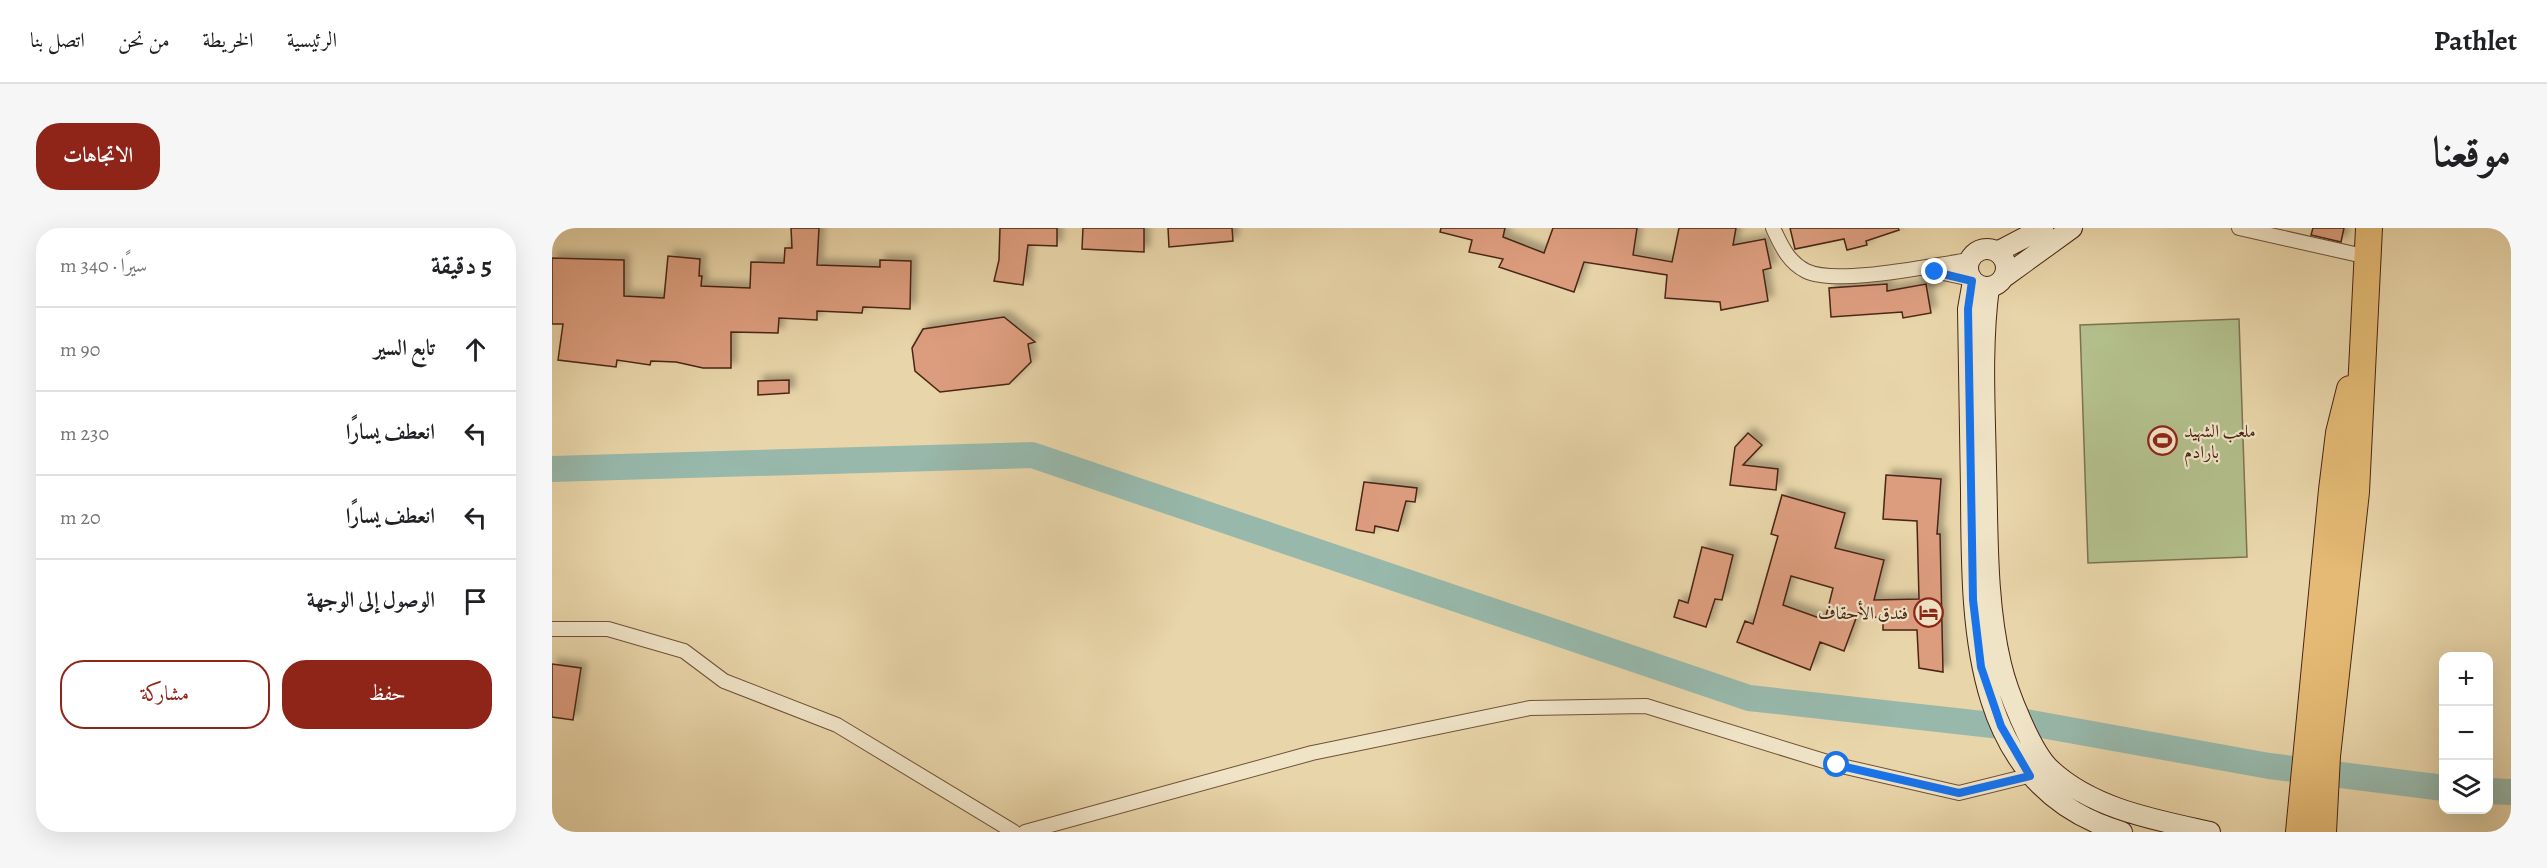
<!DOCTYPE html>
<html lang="ar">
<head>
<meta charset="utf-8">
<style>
	:root { --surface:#fff; --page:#f6f6f6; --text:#202124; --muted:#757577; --line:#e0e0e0; --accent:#8f2418 }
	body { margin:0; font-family:Alegreya,Amiri,serif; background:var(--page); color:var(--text); direction:rtl }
	.controls { position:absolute; right:18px; bottom:18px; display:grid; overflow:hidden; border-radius:12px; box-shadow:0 6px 24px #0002 }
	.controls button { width:54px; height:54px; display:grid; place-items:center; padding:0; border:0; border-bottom:2px solid var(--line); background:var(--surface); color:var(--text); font:30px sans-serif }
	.stop { position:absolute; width:18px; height:18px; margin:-14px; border:4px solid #1a73e8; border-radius:50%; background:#fff }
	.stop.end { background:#1a73e8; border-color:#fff; box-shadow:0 2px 6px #0008 }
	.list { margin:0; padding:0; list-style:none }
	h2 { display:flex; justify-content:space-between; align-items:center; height:78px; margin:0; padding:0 24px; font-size:26px }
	h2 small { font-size:20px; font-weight:400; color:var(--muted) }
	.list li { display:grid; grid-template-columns:39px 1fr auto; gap:18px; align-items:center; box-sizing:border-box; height:84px; padding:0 24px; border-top:2px solid var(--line) }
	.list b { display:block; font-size:22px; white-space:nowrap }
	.list em { font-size:20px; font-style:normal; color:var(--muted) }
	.actions { display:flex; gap:12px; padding:18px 24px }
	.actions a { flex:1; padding:14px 0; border:2px solid var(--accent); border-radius:24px; text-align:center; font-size:21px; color:var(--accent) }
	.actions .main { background:var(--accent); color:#fff }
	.icon { flex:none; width:33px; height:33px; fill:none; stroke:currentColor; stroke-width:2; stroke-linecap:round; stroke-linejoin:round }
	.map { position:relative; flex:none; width:1959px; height:604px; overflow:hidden; direction:ltr; border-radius:24px }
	header { display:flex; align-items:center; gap:36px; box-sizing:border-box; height:84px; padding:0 30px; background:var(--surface); border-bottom:2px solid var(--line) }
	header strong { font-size:28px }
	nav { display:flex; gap:33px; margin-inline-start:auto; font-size:21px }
	.intro { display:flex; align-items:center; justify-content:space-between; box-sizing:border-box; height:144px; padding:0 36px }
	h1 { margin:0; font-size:42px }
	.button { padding:15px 27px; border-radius:24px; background:var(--accent); color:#fff; font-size:21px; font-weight:700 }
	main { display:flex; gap:36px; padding:0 36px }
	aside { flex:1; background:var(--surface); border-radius:24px; box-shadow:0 6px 24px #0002 }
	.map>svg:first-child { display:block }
</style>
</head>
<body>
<header>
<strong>Pathlet</strong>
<nav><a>الرئيسية</a><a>الخريطة</a><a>من نحن</a><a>اتصل بنا</a></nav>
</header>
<div class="intro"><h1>موقعنا</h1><a class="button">الاتجاهات</a></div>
<main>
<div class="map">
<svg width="1959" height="604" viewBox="0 0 1959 604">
	<defs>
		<filter id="shadow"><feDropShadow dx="5.5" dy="-5.5" stdDeviation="3" flood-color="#0004"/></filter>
	</defs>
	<rect width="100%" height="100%" fill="#e8d5a9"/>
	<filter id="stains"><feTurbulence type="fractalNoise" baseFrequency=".00333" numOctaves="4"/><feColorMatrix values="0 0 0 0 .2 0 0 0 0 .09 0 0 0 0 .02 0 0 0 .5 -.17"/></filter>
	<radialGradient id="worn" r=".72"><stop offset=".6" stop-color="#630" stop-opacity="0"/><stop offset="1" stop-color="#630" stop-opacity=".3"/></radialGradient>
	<!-- green -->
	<path fill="#b2be8b" stroke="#7d7250" stroke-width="1.5" d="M1687,91L1695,329L1536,335L1528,97Z"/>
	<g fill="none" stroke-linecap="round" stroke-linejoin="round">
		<!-- river -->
		<path stroke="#97b8ab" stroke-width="26" d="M0,241L480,227L1197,470L1449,498L1468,493L1717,538L1892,560
			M1936,563L1959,564"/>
	</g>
	<!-- building -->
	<path fill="#dc9d7e" stroke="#482514" stroke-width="1.5" fill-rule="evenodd" filter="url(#shadow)" d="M239,0H267L265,37L328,39V32L359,33L358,81L311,79L310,85L265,83V92L227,90L226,105L179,104V140H151L124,134L99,133L98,137L65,132L64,139L6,132L11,96H0V30L72,32V68L112,70L116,28L148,31L147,48H150L149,58L198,60L199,34L232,35L233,20H240Z
		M448,0H505V18L476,17L471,57L442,53L447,32Z
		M531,0H592V24L530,21Z
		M616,0H680L681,13L617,19Z
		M889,0H953L951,9L992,25L1001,0H1085L1081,27L1120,34L1127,0H1184L1181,17L1213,11L1219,40L1211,42L1216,73L1169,82L1168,74L1113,70L1115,47L1032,34L1022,64L947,39L951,31L917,24L920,12L888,4Z
		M1238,0H1346L1347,2L1314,13L1315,17L1295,22L1292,11L1243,21Z
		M1761,0H1792L1789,14L1759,7Z
		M1335,56V63L1374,56L1379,85L1351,90L1350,84L1279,89L1277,60Z
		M452,89L483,114L476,116L479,134L457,156L388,164L363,143L360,120L371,101Z
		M237,152V165L206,167V153Z
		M1196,205L1210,217L1191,237L1226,241L1224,262L1178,257L1183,219Z
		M1334,247L1389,251L1385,306H1388L1391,444L1367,440L1365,402H1331V391L1306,385L1292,423L1268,414L1258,442L1185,414L1193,393L1201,396L1226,308L1219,306L1230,267L1293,285L1283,320L1332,332L1322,372L1367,371L1365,293L1331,291ZM1239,348L1281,360L1273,392L1231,377Z
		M812,254L865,260L863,274L854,273L846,303L823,298L822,305L804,302Z
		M1150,319L1181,327L1170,372L1163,371L1154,399L1122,389L1127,372L1136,375Z
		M0,436L29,440L21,492L0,489Z"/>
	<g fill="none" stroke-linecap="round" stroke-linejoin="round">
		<defs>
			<path id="street" d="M1221,0C1229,17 1236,34 1254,43C1285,58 1381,37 1418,32
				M1687,0L1816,29
				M1373,41L1419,51
				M0,401H56L132,423L172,453L285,497L462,604
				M473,604L760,525L978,480L1094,478L1285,537L1407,565L1488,545"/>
			<path id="secondary" d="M1416 40a19 19 0 1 1 38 0a19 19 0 1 1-38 0Z
				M1445,24L1491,0
				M1451,50L1520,0
				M1421,53L1416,81C1417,141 1418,202 1419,263C1420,394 1416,559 1570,604
				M1437,59C1429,120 1433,180 1434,241C1436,305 1434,373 1449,436C1455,462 1479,524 1499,542C1541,581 1604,592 1658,604"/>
			<path id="highway" d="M1747,604L1780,262L1787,205L1798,161
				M1771,604L1775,528L1804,264L1817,0"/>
		</defs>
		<!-- street casing -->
		<use href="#street" stroke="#705139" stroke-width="16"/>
		<!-- secondary casing -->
		<use href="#secondary" stroke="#482514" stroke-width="22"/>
		<!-- highway casing -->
		<use href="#highway" stroke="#482514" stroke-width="28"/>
		<!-- street -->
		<use href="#street" stroke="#f0e4c7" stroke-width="14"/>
		<!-- secondary -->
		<use href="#secondary" stroke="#f0e4c7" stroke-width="20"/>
		<!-- highway -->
		<use href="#highway" stroke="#e4ba74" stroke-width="26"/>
	</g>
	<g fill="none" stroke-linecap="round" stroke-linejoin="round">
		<!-- route -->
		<path stroke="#1a73e8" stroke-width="8" d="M1285,537L1407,565L1478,548L1449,498L1429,439L1421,372L1416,81L1420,53L1383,44"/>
	</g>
	<!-- icons -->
	<defs>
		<symbol id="stadium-ring" viewBox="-11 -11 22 22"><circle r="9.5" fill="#f0e4c7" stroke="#8f2418" stroke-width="1.5"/><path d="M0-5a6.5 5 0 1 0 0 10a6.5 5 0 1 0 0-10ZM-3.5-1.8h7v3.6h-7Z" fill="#8f2418"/></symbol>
		<symbol id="hotel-ring" viewBox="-11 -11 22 22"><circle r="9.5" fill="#f0e4c7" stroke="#8f2418" stroke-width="1.5"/><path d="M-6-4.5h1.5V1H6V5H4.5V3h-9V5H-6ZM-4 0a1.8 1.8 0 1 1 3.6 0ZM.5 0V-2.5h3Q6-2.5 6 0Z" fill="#8f2418"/></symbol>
	</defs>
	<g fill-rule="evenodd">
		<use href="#stadium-ring" x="1594" y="196" width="33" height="33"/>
		<use href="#hotel-ring" x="1360" y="368" width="33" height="33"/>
	</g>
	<g text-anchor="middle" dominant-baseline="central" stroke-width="4.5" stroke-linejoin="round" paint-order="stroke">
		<!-- poi labels -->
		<g font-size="18" fill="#482514" stroke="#f0e4c7" text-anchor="start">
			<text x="1632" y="203">ملعب الشهيد<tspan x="1632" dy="21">بارادم</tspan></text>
			<text x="1356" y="385" text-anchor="end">فندق الأحقاف</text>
		</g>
	</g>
	<rect width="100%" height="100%" filter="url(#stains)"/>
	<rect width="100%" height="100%" fill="url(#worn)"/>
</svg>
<div class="controls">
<button>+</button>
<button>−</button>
<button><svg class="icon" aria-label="layers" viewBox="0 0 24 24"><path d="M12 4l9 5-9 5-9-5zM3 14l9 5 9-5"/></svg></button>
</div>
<div class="stop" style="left:1285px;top:537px"></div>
<div class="stop end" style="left:1383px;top:44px"></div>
</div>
<aside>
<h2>5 دقيقة<small>سيرًا · 340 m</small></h2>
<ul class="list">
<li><svg class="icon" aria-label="ahead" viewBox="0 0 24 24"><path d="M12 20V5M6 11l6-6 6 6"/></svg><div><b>تابع السير</b></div><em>90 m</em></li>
<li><svg class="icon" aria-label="left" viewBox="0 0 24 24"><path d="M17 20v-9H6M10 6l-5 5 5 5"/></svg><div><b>انعطف يسارًا</b></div><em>230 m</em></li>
<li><svg class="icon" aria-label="left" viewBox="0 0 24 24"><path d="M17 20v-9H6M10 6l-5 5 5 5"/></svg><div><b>انعطف يسارًا</b></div><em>20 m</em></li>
<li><svg class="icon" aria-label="arrive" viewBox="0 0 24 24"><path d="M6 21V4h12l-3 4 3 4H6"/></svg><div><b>الوصول إلى الوجهة</b></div></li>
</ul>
<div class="actions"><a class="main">حفظ</a><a>مشاركة</a></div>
</aside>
</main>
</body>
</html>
